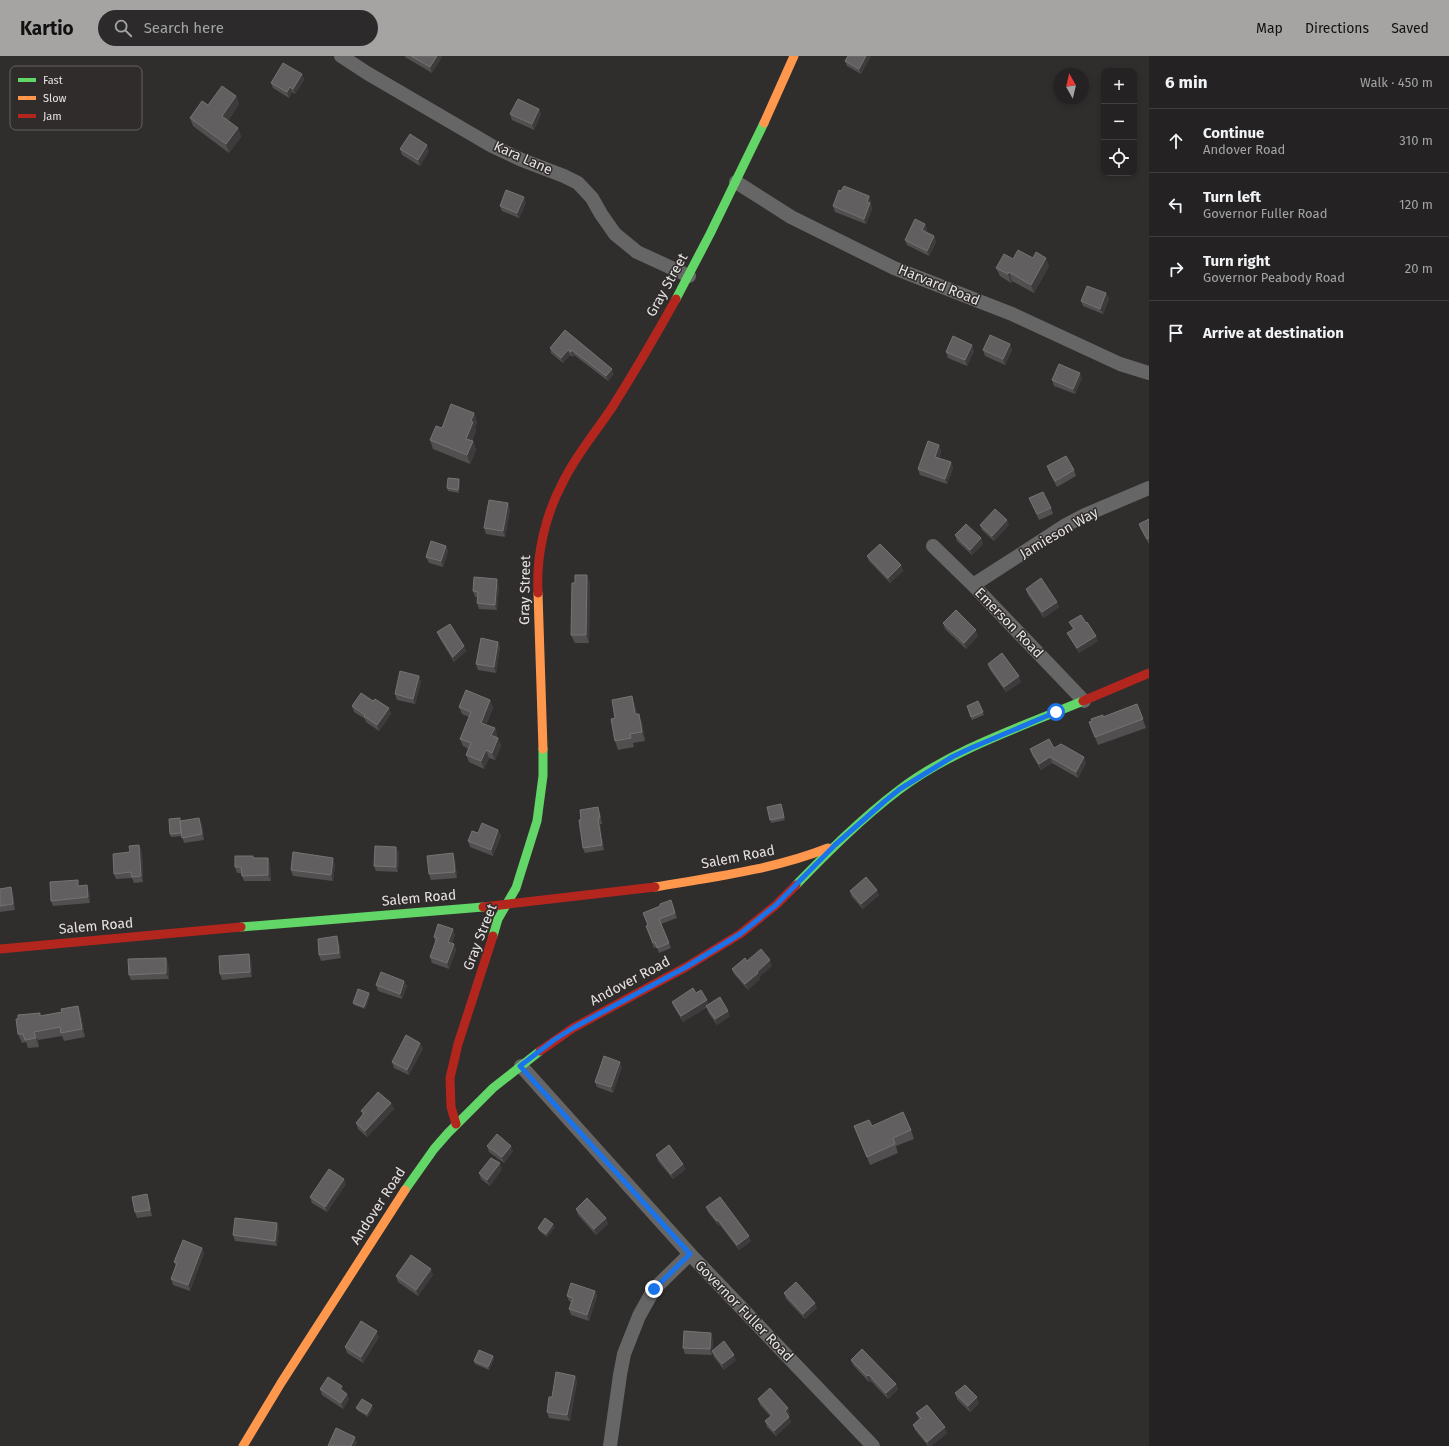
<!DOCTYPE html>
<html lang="en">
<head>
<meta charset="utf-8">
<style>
	:root { --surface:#242222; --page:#2c2a2a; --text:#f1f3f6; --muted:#a3a4a5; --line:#413f40; --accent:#a6a3a3 }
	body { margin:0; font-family:"Fira Sans",sans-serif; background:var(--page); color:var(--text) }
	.controls { position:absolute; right:12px; top:12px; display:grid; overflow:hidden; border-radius:8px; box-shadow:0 2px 6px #0003 }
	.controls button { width:36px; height:36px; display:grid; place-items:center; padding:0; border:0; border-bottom:1px solid var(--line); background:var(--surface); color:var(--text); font:20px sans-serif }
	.compass { position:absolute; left:1053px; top:12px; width:36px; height:36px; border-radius:50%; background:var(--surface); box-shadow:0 2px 6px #0003; rotate:352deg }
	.stop { position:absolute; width:12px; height:12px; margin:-9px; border:3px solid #1a73e8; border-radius:50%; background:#fff }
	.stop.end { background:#1a73e8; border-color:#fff; box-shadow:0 1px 4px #0008 }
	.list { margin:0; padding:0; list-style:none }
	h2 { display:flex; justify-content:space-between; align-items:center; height:52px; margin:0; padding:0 16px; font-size:17px }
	h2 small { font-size:13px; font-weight:400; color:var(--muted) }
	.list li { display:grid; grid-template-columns:26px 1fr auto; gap:12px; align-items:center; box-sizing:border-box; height:64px; padding:0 16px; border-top:1px solid var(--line) }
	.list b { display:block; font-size:15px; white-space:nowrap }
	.list p { margin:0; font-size:13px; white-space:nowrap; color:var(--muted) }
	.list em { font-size:13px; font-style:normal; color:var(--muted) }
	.icon { flex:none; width:22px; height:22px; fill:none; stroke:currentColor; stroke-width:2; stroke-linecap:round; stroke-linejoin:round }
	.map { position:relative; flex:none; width:1149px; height:1390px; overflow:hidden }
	header { display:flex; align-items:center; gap:24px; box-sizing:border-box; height:56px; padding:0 20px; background:var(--accent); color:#111 }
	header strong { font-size:19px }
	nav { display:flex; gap:22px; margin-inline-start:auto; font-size:14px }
	.search { width:280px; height:36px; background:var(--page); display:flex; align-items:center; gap:10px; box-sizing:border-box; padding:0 14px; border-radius:22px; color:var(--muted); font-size:15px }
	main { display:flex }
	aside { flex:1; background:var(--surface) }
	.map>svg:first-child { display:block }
</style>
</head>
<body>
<header>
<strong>Kartio</strong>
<div class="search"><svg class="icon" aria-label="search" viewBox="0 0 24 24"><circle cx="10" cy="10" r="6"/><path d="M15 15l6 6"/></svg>Search here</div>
<nav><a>Map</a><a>Directions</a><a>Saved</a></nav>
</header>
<main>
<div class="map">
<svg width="1149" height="1390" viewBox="0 0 1149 1390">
	<rect width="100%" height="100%" fill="#302d2d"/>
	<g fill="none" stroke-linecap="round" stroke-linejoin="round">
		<!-- street -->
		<path stroke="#676666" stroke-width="14" d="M341,0L367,17L492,90L522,104L564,120L578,127L592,142L601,158L615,178L637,196L689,220
			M736,126L791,161L894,212L1012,258L1120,308L1149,317
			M933,490L973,529L1084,645
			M973,529L1066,469L1085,459L1149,432
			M521,1010L690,1198L873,1390
			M610,1390L620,1319L624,1298L639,1260L654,1233L690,1198"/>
		<!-- fast -->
		<path stroke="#63d668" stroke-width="9" d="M676,243L710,178L764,67
			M796,829C829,795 862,762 899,734C951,694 1023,670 1083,645
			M241,871L483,851
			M493,880L498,863L516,832L537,765L543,720V693
			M405,1134L434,1093L448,1077L493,1032L540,995"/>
		<!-- slow -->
		<path stroke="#ff974d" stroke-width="9" d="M764,67L794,0
			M538,537L543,693
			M655,831C713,821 772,814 828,792
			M243,1390L281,1327L405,1134"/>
		<!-- jam -->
		<path stroke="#b3261e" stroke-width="9" d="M538,537C536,500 545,459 563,426C576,399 596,376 613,350C635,315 656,279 676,243
			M1083,645L1149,617
			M483,851L655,831
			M0,893L241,871
			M540,995L573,972L686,911L740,878L776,849L796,829
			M456,1068L451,1051L450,1022L458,988L493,880"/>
	</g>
	<!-- wall -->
	<path fill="#514f4f" d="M405,0H441L442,1L432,17L405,1Z
		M848,0H871L861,18L847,10L845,5Z
		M302,18L304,24L295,38L292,36L289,42L273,32L271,27Z
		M236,40L239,48L228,65L238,72L241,81L229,97L193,70L190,62L208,49Z
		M539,53L541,58L534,74L512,64L510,58Z
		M400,93L429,95L420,110L402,99Z
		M841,135L869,140L871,146V148L872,153L866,168L835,156L833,150Z
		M526,147L519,162L502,155L500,150Z
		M925,168L927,173L926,176L934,180L936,186L929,200L907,189L905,184Z
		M1013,203L1049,210L1034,237L1012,225L1011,227L1000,220L996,212Z
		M1106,237L1109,243L1103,258L1083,250L1081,245Z
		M565,274L614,318L608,325L574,299L573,301L570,299L563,307L551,297L550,292Z
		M1010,288L1012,294L1005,309L985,300L983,294Z
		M974,295L967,310L948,302L946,296Z
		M1082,322L1075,338L1054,330L1052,324Z
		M474,357L477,366L475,372L476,375L472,385H473L476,394L470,408L433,393L430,384L442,372Z
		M939,389L941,395L939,402L953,412L947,428L920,419L918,413Z
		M1047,410L1074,414L1076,420L1057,431L1049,416Z
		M459,423L460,426L459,437L448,435L447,432Z
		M1029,442L1051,452L1053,458L1039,464Z
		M510,453L505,481L486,478L484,472Z
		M1149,463V488L1141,474L1139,468Z
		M980,469H1009L994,485L982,474Z
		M955,479L981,482L983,488L972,499L957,485Z
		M446,490L448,495L443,511L429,507L426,501Z
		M867,500L901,509L903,515L890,527L869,505Z
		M590,527L589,587H575L571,579Z
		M499,529L497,554L479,553L477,547L478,541H475L473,535Z
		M1026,533L1057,546L1059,551L1044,562L1028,539Z
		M1069,566L1086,567L1098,585L1079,597L1067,577L1073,573Z
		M943,567L978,580L966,593L945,573Z
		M437,576L464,590L466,595L454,606L439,581Z
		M498,586L500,591L496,617L478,614L476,608Z
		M988,608L1021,626L1006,636L990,614Z
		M419,620L421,626L415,648L397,644L395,638Z
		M490,644L493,652L486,669L495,672L497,680V682H498L501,690L495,704L489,702L484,713L469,706L466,699L468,693L463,690L460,683L469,661L462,658L459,651Z
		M978,645L984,659L972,664L967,650Z
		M1137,648L1146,672L1098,689L1089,666Z
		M635,649L637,658L642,666L645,685L633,687L634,691L618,694L615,685V662Z
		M352,650L389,652L391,658L379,675L366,666L365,663L354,656Z
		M1054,692L1086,707L1078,722L1052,707L1041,714L1032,699L1030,693Z
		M782,751L785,764L771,767L770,764Z
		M600,757L602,768H600L604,794L585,797L583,792L581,764Z
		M199,762L202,768L204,784L184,787L182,780L171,781L170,778L181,765Z
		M498,774L501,780L493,800L470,791L468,785L478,777Z
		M396,791L399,797L398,816L376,815L374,810Z
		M142,795L143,826L134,827L132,822L116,823L114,818Z
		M254,802H268L270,808L271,825H244L242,820L241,817H237L235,811Z
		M455,803L457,822L431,824L429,818Z
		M335,808L333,825L293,820L291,814Z
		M11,831L13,837L15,854L0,856V833Z
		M89,835L90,847L53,850L51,845Z
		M850,835L879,839L863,853L852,841Z
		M671,844L677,862L661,868L671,892L659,897L657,891L654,892L646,870L648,869L660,850Z
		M455,879L452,887L454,888L456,894L449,913L432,907L430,901L435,886L434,881Z
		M339,886L341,902L321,905L319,899Z
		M166,902L168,907L169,923L131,924L129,919Z
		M251,904L252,921L222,924L220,918Z
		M747,905L772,910L759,921L760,923L748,934L734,918L732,913Z
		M404,925L407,930L402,943L378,935L376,929Z
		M696,937L709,949L730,960L717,969L708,956L707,951L683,966L674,951L672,946Z
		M370,940L365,953L354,949L353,947Z
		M78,950L81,959L85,981L64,985L62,980L38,984L39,991L28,992L26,986L22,987L18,978L41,960L62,956Z
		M423,992L409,1019L394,1012L392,1006Z
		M622,1011L613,1037L597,1031L595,1026Z
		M391,1047L394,1053L367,1081L358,1073L356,1067L363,1059L361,1055Z
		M854,1070H872L911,1074L914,1083L896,1090L898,1097L870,1109Z
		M487,1090L513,1095L504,1107L489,1096Z
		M656,1099L686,1113L673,1123L658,1105Z
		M502,1113L490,1130L481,1123L479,1117Z
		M346,1128L327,1156L312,1147L310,1141Z
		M149,1144L152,1160L137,1162L135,1156Z
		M706,1151L751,1185L739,1194L720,1169L719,1170L708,1156Z
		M576,1153L606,1162L608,1168L596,1179L578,1159Z
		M555,1171L547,1181L539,1175L538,1172Z
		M279,1173L277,1190L235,1185L233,1179Z
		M202,1192L204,1197L190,1235L173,1229L171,1223L176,1210L174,1206Z
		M433,1219L418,1240L398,1226L396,1220Z
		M595,1235L597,1240L589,1265L571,1259L569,1253L571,1246L569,1245L567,1240Z
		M784,1237L817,1252L805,1263L786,1243Z
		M379,1281L363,1307L347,1297L345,1291Z
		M713,1283L712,1295L736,1304L724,1314L714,1301L712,1296V1299L685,1298L683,1292Z
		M493,1300L494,1303L489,1314L475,1308L474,1305Z
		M851,1304L896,1328L898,1333L888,1343L871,1325L869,1326L853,1309Z
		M575,1320L577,1325L570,1365L549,1362L547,1356L552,1341Z
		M320,1333L344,1335L349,1343L343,1353L322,1339Z
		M955,1337L979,1347L970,1356L957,1343Z
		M758,1343L790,1358L788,1360L791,1366L776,1380L767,1371L765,1365L771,1361L760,1349Z
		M356,1352H373L368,1361L358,1355Z
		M916,1357L947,1377L931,1390H928L915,1374L913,1369L919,1363Z"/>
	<!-- shaded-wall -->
	<path fill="#3d3b3b" d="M437,0H441L442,1L432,17L430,11Z
		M866,0H871L861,18L859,13Z
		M302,18L304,24L295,38L293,33Z
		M290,31L292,36L289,42L287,36Z
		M236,40L239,48L225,69L222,60Z
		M539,53L541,58L534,74L532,68Z
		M238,72L241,81L229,97L226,88Z
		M427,89L429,95L420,110L418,104Z
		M869,140L871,146V148L872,153L866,168L864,163L867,146Z
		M524,141L526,147L519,162L517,157Z
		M925,168L927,173L924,179L922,174Z
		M934,180L936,186L929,200L927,195Z
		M1046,202L1049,210L1034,237L1031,229Z
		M1009,216L1012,225L1011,227L1008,218Z
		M1106,237L1109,243L1103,258L1100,253Z
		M1010,288L1012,294L1005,309L1003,303Z
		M972,289L974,295L967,310L965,304Z
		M568,294L570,299L563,307L561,302Z
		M572,294L574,299L573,301L571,296Z
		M612,313L614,318L608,325L606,320Z
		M1080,317L1082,322L1075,338L1073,333Z
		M474,357L477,366L475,372L476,375L469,391L466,383L471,365Z
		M473,385L476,394L470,408L467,399Z
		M939,389L941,395L937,406L935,401Z
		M951,406L953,412L947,428L945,423Z
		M459,423L460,426L459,437L458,434Z
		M508,447L510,453L505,481L503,475Z
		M1007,464L1009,469L994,485L992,480Z
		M981,482L983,488L972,499L970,494Z
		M446,490L448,495L443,511L441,505Z
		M901,509L903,515L890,527L888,522Z
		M587,519L590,527L589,587L586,579Z
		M497,523L499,529L497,554L495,549Z
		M1057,546L1059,551L1044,562L1042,556Z
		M976,574L978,580L966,593L964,587Z
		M1096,580L1098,585L1079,597L1077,592Z
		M498,586L500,591L496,617L494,611Z
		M464,590L466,595L454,606L453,601Z
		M419,620L421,626L415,648L413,643Z
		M1019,620L1021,626L1006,636L1004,631Z
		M632,640L635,649L638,667L635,658Z
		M490,644L493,652L484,674L481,667Z
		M389,652L391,658L379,675L377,669Z
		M639,658L642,666L645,685L642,676Z
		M495,672L497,680L494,687L491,679Z
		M498,682L501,690L495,704L492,697Z
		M486,694L489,702L484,713L481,705Z
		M1050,701L1052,707L1041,714L1039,708Z
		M1084,701L1086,707L1078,722L1076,716Z
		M598,751L600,757L602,768L600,762Z
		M199,762L202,768L204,784L202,778Z
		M598,762L600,768L604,794L602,789Z
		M498,774L501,780L493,800L491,794Z
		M139,789L142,795L143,826L141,820Z
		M396,791L399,797L398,816L396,811Z
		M453,797L455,803L457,822L455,816Z
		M268,802L270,808L271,825L268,819Z
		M333,802L335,808L333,825L331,819Z
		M87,829L89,835L90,847L88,841Z
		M11,831L13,837L15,854L13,848Z
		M877,834L879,839L863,853L861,848Z
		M453,873L455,879L450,892L448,886Z
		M337,880L339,886L341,902L339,897Z
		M454,888L456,894L449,913L447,907Z
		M249,898L251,904L252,921L250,916Z
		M166,902L168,907L169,923L166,917Z
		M770,904L772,910L759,921L760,923L748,934L745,928L757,916Z
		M404,925L407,930L402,943L400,938Z
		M369,937L370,940L365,953L364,951Z
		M707,944L709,949L683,966L681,960Z
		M78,950L81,959L85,981L82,973Z
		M728,955L730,960L717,969L715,963Z
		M34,976L38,984L39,991Z
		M420,987L423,992L409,1019L407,1014Z
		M620,1006L622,1011L613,1037L611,1031Z
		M391,1047L394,1053L367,1081L365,1075Z
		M511,1090L513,1095L504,1107L502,1101Z
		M500,1107L502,1113L490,1130L487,1124Z
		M683,1108L686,1113L673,1123L671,1118Z
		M344,1123L346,1128L327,1156L325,1151Z
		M147,1138L149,1144L152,1160L150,1154Z
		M606,1162L608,1168L596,1179L594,1173Z
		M718,1164L720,1169L719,1170L717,1165Z
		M277,1167L279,1173L277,1190L275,1185Z
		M553,1168L555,1171L547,1181L546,1178Z
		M749,1180L751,1185L739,1194L737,1189Z
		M202,1192L204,1197L190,1235L188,1229Z
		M431,1213L433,1219L418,1240L416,1234Z
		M595,1235L597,1240L589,1265L587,1259Z
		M815,1247L817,1252L805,1263L803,1258Z
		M377,1275L379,1281L363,1307L361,1301Z
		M711,1277L713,1283L712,1299L710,1293Z
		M734,1299L736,1304L724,1314L722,1308Z
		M493,1300L494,1303L489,1314L488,1311Z
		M869,1319L871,1325L869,1326L867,1320Z
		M575,1320L577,1325L570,1365L567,1359Z
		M896,1328L898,1333L888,1343L886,1337Z
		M342,1330L344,1335L340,1333Z
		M347,1338L349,1343L343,1353L341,1347Z
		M977,1341L979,1347L970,1356L968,1350Z
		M372,1349L373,1352L368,1361L367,1358Z
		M788,1352L790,1358L787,1361L785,1355Z
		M789,1361L791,1366L776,1380L774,1375Z
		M945,1371L947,1377L931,1390H929L927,1386Z
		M355,1381L357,1387L355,1390H351Z"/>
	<!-- building -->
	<path fill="#615f5f" stroke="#767373" d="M411,0H437L430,11Z
		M848,0H866L859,13L845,5Z
		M283,7L302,18L293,33L290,31L287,36L271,27Z
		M222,30L236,40L222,60L238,72L226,88L190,62L202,45L208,49Z
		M518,43L539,53L532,68L510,58Z
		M410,78L427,89L418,104L400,93Z
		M844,130L869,140L867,146L870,147L864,163L833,150L839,134L841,135Z
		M506,134L524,141L517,157L500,150Z
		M915,163L925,168L922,174L934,180L927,195L905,184Z
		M1018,194L1033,202L1036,196L1046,202L1031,229L1009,216L1008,218L996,212L1004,198L1013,203Z
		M1087,230L1106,237L1100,253L1081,245Z
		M565,274L612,313L606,320L572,294L571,296L568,294L561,302L550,292Z
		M990,279L1010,288L1003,303L983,294Z
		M953,280L972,289L965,304L946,296Z
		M1059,308L1080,317L1073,333L1052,324Z
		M451,348L474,357L471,365L473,366L466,383L473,385L467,399L430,384L436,370L442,372Z
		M928,385L939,389L935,401L951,406L945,423L918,413Z
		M1066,400L1074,414L1055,425L1047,410Z
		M448,422L459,423L458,434L447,432Z
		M1043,436L1051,452L1037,458L1029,442Z
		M489,444L508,447L503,475L484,472Z
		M995,453L1007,464L992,480L980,469Z
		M1149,463V482L1147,483L1139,468Z
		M966,468L981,482L970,494L955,479Z
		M431,485L446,490L441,505L426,501Z
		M880,488L901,509L888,522L867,500Z
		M575,519H587L586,579H571L572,527H575Z
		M474,521L497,523L495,549L477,547L478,536L473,535Z
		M1041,522L1057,546L1042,556L1026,533Z
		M956,554L976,574L964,587L943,567Z
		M1081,559L1086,567L1087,566L1096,580L1077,592L1067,577L1074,573L1069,566Z
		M450,568L464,590L453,601L437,576Z
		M481,582L498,586L494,611L476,608Z
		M1002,597L1019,620L1004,631L988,608Z
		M400,615L419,620L413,643L395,638Z
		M466,634L490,644L481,667L495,672L491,679L498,682L492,697L486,694L481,705L466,699L471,687L460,683L471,656L459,651Z
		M361,637L373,645L375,643L389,652L377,669L364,660L365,659L352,650Z
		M632,640L635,658H639L642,676L630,678L631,682L615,685L611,663L615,662L612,644Z
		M978,645L983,656L971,661L967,650Z
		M1137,648L1143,663L1095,681L1089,666L1092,665L1091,663L1103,659V661Z
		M1049,683L1054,692L1061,688L1084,701L1076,716L1050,701L1039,708L1030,693Z
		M781,748L784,761L770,764L767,751Z
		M598,751L600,762H598L602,789L583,792L579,764H581L580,754Z
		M180,762V765L181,777L170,778L169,763Z
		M199,762L202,778L182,782L180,765Z
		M482,767L498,774L491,794L468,785L472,775L478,777Z
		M139,789L141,820L132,821L131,816L114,818L113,798L130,796L129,790Z
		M375,790L396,791V811L374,810Z
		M293,796L333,802L331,819L291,814Z
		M453,797L455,816L429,818L427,800Z
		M235,800H253V802H268V819L242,820L241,811H235Z
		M866,821L877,834L861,848L850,835Z
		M78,824V830L87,829L88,841L51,845L50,826Z
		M11,831L13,848L0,850V833Z
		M671,844L675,857L659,863L669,887L657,892L655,886L653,887L646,870L648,869L643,857L660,850V848Z
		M438,868L453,873L448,886L454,888L447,907L430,901L437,882L434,881Z
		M337,880L339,897L319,899L318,883Z
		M761,893L770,904L757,916L758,917L745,928L732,913L745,902L747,905Z
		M249,898L250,916L220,918L219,900Z
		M166,902V917L129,919L128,903Z
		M381,916L404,925L400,938L376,929Z
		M693,932L696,937L701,934L707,944L681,960L672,946Z
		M358,933L369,937L364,951L353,947Z
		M720,941L728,955L715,963L706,950Z
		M78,950L82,973L61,977L60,971L34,976L36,982L25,984L23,978H18L16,963H18V959L40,957V960L62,956L61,953Z
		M406,979L420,987L407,1014L392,1006Z
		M604,1000L620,1006L611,1031L595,1026Z
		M378,1036L391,1047L365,1075L356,1067L364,1057L361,1055Z
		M903,1056L911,1074L893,1082L895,1088L867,1101L854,1070L869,1064L872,1070Z
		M497,1078L511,1090L502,1101L487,1090Z
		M669,1089L683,1108L671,1118L656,1099Z
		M491,1102L500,1107L487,1124L479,1117Z
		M329,1113L344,1123L325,1151L310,1141Z
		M147,1138L150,1154L135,1156L132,1141Z
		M720,1141L749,1180L737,1189L718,1164L717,1165L706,1151Z
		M587,1142L606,1162L594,1173L576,1153Z
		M235,1162L277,1167L275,1185L233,1179Z
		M545,1162L553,1168L546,1178L538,1172Z
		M183,1184L202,1192L188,1229L171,1223L177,1207L174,1206Z
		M411,1199L431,1213L416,1234L396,1220Z
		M796,1226L815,1247L803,1258L784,1237Z
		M571,1227L595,1235L587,1259L569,1253L573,1242L567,1240Z
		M361,1265L377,1275L361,1301L345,1291Z
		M684,1275L711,1277L710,1293L683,1292Z
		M724,1285L734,1299L722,1308L712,1295Z
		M862,1293L896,1328L886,1337L869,1319L867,1320L851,1304Z
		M479,1294L493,1300L488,1311L474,1305Z
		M556,1316L575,1320L567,1359L547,1356L549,1341H552Z
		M328,1321L342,1330L340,1333L347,1338L341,1347L320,1333Z
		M965,1329L977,1341L968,1350L955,1337Z
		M770,1332L788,1352L785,1355L789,1361L774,1375L765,1365L772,1359L758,1343Z
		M362,1343L372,1349L367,1358L356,1352Z
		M927,1349L945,1371L927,1386L913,1369L921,1362L916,1357Z
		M336,1372L355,1381L351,1390H328Z"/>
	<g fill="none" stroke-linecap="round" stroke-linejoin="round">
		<!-- route -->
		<path stroke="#1a73e8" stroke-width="5" d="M654,1233L690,1198L520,1010L554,984L573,972L686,911L740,878L776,849L835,789L885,745L900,733L952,701L971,692L1056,656"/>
	</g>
	<g text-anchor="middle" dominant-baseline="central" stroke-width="3" stroke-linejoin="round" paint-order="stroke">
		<!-- street labels -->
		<g font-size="14" fill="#e5e2e2" stroke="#312c2c">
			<text transform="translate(523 102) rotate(24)">Kara Lane</text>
			<text transform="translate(667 229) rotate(-61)">Gray Street</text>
			<text transform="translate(939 229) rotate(22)">Harvard Road</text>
			<text transform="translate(1059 477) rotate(-30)">Jamieson Way</text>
			<text transform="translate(525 534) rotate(-89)">Gray Street</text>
			<text transform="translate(1009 567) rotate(46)">Emerson Road</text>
			<text transform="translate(738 801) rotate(-11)">Salem Road</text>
			<text transform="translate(419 842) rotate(-5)">Salem Road</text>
			<text transform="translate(96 870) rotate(-5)">Salem Road</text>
			<text transform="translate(480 881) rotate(-69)">Gray Street</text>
			<text transform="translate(630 925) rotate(-28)">Andover Road</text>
			<text transform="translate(378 1150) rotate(-57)">Andover Road</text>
			<text transform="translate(744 1255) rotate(46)">Governor Fuller Road</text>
		</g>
	</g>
	<!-- legend -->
	<rect x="10" y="10" width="132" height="64" rx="6" fill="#312c2c" stroke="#676363" stroke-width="1"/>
	<rect x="18" y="22" width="18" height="4" fill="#63d668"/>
	<rect x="18" y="40" width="18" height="4" fill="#ff974d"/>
	<rect x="18" y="58" width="18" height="4" fill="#b3261e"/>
	<g font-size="11" fill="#e5e2e2">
		<text x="43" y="28">Fast</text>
		<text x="43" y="46">Slow</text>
		<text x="43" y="64">Jam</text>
	</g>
</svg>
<div class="controls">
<button>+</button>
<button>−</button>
<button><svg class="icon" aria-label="locate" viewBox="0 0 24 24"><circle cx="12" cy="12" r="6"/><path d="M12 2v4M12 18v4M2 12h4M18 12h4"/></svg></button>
</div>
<svg class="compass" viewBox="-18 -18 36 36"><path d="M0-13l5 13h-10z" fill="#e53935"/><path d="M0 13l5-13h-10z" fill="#a3a4a5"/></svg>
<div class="stop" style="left:1056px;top:656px"></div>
<div class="stop end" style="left:654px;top:1233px"></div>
</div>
<aside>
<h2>6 min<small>Walk · 450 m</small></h2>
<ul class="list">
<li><svg class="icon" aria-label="ahead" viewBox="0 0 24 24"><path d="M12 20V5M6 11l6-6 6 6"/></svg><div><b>Continue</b><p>Andover Road</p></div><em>310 m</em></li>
<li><svg class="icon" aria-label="left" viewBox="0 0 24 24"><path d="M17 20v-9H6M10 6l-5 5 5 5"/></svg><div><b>Turn left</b><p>Governor Fuller Road</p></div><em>120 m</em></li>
<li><svg class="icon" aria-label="right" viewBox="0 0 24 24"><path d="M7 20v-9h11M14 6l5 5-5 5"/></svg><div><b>Turn right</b><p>Governor Peabody Road</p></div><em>20 m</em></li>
<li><svg class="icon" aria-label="arrive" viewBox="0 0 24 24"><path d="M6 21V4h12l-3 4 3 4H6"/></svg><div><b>Arrive at destination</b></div></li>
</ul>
</aside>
</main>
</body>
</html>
